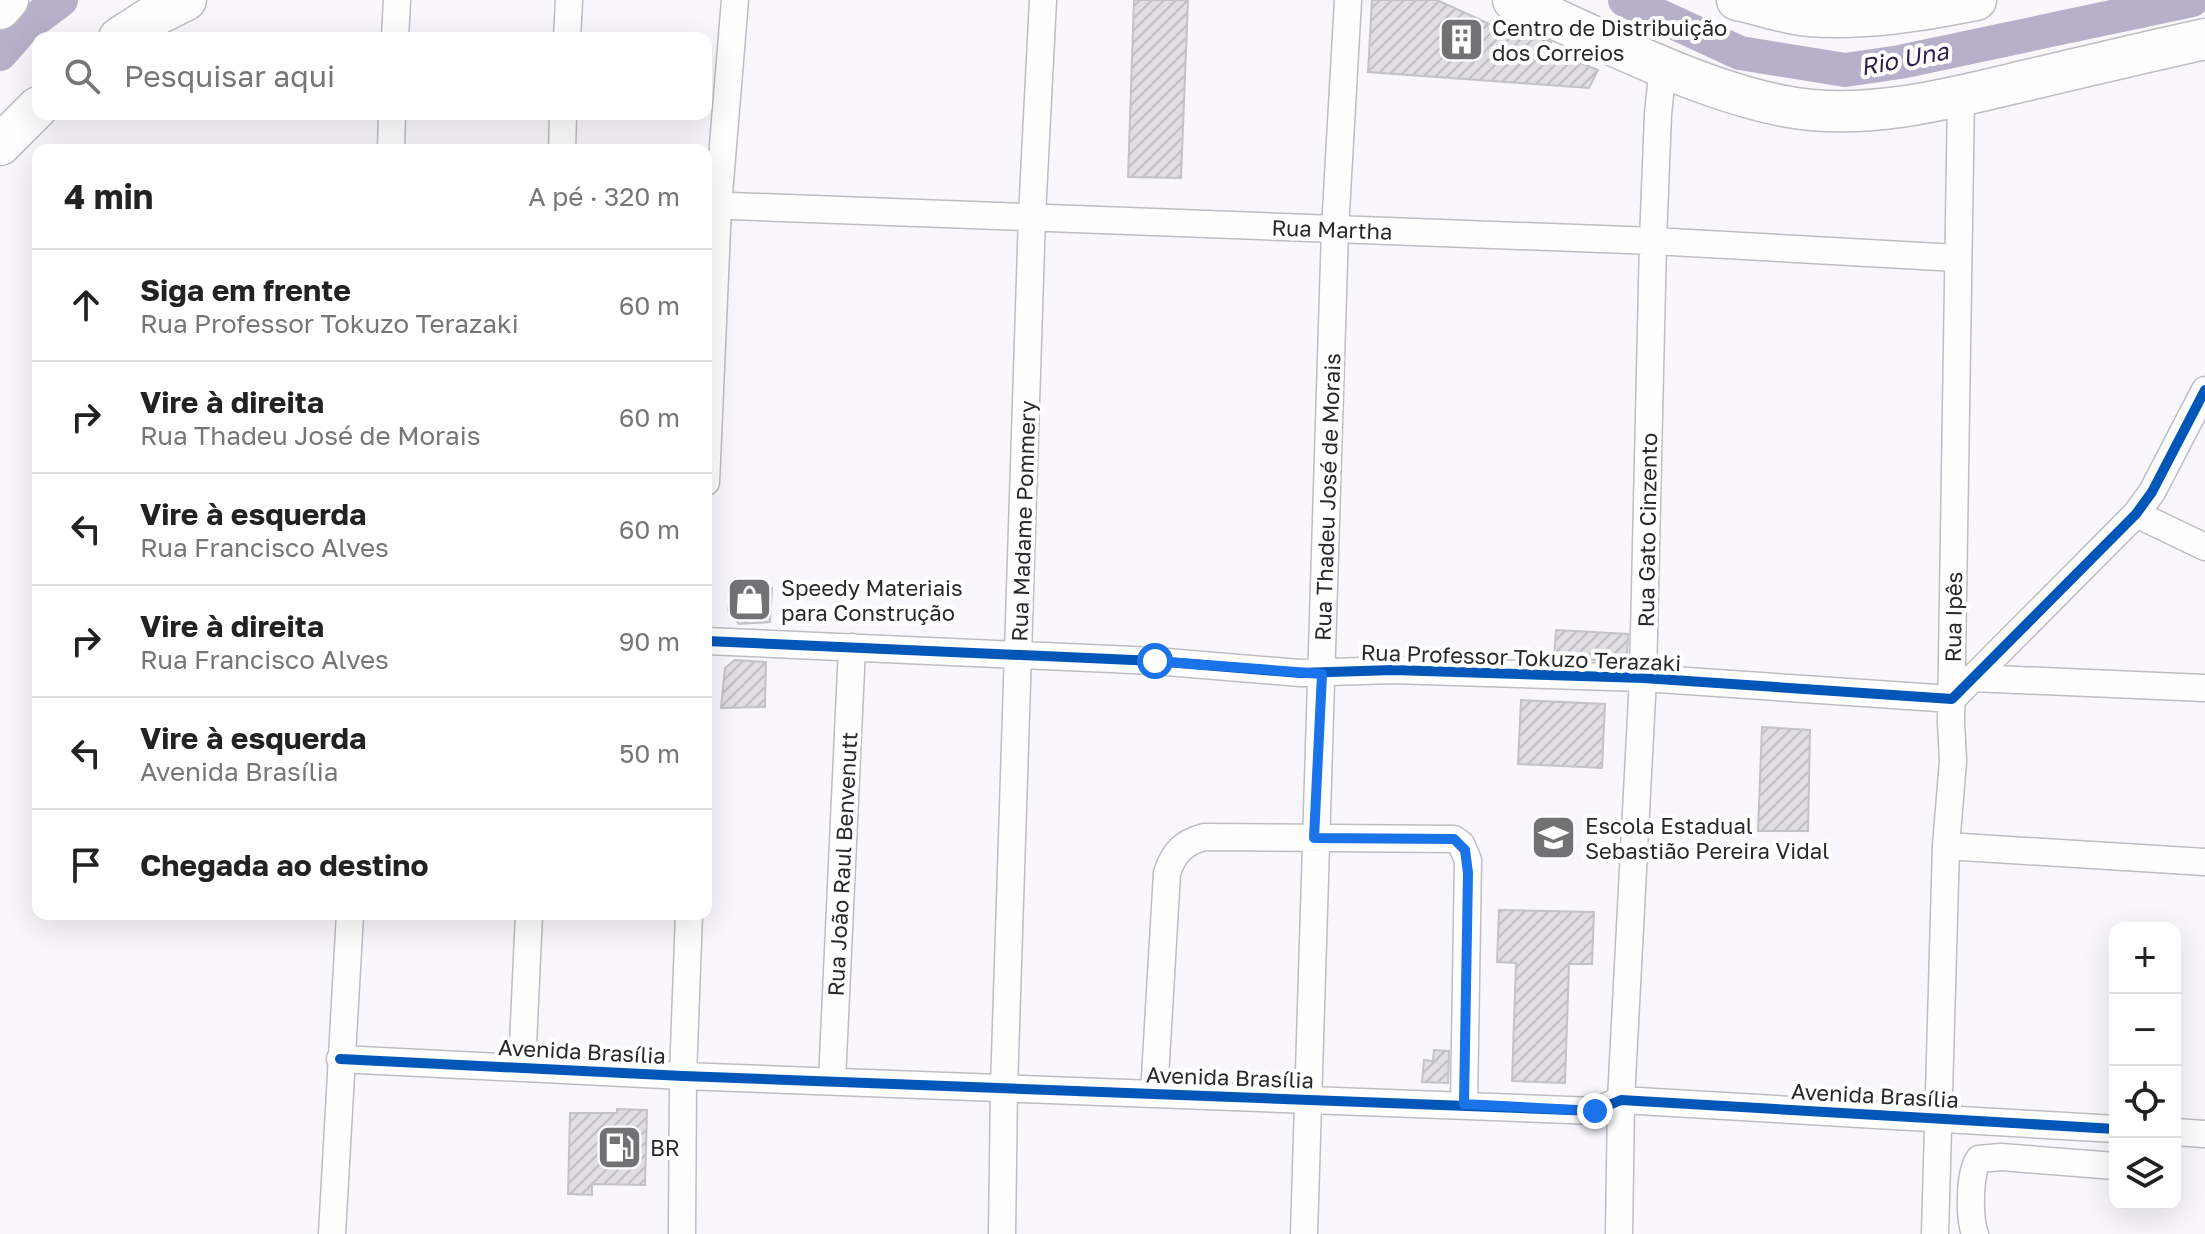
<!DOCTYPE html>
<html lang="pt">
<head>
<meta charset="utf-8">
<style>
	:root { --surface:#fff; --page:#f6f6f6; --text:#222; --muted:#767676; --line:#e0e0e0 }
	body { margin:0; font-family:"Golos Text",sans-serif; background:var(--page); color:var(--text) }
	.controls { position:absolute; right:24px; bottom:24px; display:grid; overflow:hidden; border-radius:16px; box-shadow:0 8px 32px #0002 }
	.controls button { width:72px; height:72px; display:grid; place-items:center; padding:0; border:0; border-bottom:2px solid var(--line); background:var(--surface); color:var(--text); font:40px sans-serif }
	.stop { position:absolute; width:24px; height:24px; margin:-18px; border:6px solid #1a73e8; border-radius:50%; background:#fff }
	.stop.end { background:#1a73e8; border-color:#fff; box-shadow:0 2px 8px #0008 }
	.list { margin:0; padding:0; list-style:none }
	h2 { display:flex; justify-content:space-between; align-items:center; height:104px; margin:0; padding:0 32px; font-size:34px }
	h2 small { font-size:26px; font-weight:400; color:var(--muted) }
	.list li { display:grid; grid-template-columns:52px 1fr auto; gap:24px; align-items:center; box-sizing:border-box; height:112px; padding:0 32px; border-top:2px solid var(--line) }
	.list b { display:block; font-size:30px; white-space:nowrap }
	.list p { margin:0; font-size:26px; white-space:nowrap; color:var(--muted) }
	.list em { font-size:26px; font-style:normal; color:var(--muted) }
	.icon { flex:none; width:44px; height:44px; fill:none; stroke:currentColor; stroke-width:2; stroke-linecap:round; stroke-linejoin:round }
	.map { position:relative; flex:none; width:2205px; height:1234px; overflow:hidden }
	.search { position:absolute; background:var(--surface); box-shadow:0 8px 32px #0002; left:32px; top:32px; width:680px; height:88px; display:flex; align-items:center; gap:20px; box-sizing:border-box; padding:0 28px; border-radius:16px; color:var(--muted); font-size:30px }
	.panel { position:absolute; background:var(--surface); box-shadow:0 8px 32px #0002; left:32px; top:144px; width:680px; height:776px; border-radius:16px }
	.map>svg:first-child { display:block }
</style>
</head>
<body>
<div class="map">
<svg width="2205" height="1234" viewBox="0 0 2205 1234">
	<defs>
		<pattern id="building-hatch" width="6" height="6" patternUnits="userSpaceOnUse" patternTransform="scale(2)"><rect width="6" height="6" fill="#e0dee2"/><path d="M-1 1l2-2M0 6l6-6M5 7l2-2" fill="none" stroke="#c0bec2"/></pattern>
	</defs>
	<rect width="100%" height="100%" fill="#f9f7fc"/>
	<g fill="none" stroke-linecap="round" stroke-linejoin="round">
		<!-- river -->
		<path stroke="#b7b0ca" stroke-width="34" d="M1625,0L1740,53L1845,70L1900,62L2192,0
			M0,54L22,29L61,0"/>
	</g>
	<!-- building -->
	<path fill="url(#building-hatch)" stroke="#c3c2c6" stroke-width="2" d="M1134,0H1188L1181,178L1128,177Z
		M1372,0H1437L1496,27L1501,19L1551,42L1549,50L1598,70L1589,88L1368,72Z
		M731,588H772L770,622L739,624L728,611Z
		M1556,630L1628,634L1627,657L1623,661L1554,659Z
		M735,660L766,662L765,707L721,708L725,668Z
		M1521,700L1605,704L1602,768L1518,764Z
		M1762,727L1810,730L1808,831H1758Z
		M1499,910L1594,912L1592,964H1569L1565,1083L1512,1081L1516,963L1497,962Z
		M1434,1050L1449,1051L1448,1083L1422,1082L1424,1060L1433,1061Z
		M617,1109L647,1110L645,1185L592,1184V1195L568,1194L570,1113H617Z"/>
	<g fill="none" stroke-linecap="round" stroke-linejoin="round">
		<defs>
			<path id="minor" d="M395,38L397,0
				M567,38L569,0
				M391,150L392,114
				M562,150L563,114
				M706,205L1653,241L1957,258
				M706,482L718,206L735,0
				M2136,514L2205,547
				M706,641L1155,661L1300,673L1393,670L1643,678L1952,699L2136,514L2152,492L2205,390
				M1972,678L2205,688
				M1946,846L2205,862
				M340,1059L683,1076L1595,1111L1621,1100L2115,1129
				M522,1067L529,914
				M832,1081L852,647
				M1154,1094L1167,873C1174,852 1183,843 1204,837L1454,839L1461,844L1468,860L1464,1104
				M2175,1132L2205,1134
				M332,1234L350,914
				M682,1234L683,1076L689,914
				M1002,1234L1004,1088L1032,216L1043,0
				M1304,1234L1335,229L1348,0
				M1619,1234L1621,1100L1643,678L1653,241L1658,114L1663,66
				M1935,1234L1946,846L1953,761L1951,722L1961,96
				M1975,1234C1969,1218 1969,1173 1979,1159L2001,1157L2115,1166"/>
			<path id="highway" d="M1513,0C1598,37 1699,91 1789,107C1868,121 1952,98 2028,80C2087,66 2146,52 2205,39
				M1737,0C1761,5 1786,14 1810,16C1866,20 1921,11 1976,0
				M0,9L8,0
				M119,38L148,19L186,0
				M0,145L38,107"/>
		</defs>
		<!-- minor casing -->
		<use href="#minor" stroke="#bebdc1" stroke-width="29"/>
		<!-- highway casing -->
		<use href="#highway" stroke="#bebdc1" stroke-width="43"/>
		<!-- minor -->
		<use href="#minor" stroke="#fefeff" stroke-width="26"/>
		<!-- highway -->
		<use href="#highway" stroke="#fefeff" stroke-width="40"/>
		<defs>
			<path id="cycleway" d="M706,641L1155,661L1300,673L1393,670L1643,678L1952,699L2136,514L2152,492L2205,390
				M340,1059L683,1076L1595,1111L1621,1100L2115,1129"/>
		</defs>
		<!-- cycleway casing -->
		<use href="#cycleway" stroke="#fff" stroke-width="15"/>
		<!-- cycleway -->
		<use href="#cycleway" stroke="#0057b8" stroke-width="10"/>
	</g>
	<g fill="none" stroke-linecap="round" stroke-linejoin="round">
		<!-- route -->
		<path stroke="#1a73e8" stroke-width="10" d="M1155,661L1322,674L1314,838L1454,839L1465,850L1468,873L1464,1104L1595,1111"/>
	</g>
	<!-- icons -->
	<defs>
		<symbol id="building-square" viewBox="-11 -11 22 22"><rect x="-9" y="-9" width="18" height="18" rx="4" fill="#727174" stroke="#fff"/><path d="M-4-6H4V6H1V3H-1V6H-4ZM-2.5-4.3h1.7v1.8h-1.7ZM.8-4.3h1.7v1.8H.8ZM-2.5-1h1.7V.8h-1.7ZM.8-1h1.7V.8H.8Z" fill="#fff"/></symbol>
		<symbol id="shop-square" viewBox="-11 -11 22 22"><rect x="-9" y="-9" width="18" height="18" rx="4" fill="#727174" stroke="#fff"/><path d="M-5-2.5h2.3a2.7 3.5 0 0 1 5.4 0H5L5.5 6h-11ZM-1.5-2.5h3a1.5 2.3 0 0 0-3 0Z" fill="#fff"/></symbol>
		<symbol id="school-square" viewBox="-11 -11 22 22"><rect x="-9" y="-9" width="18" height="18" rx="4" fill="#727174" stroke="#fff"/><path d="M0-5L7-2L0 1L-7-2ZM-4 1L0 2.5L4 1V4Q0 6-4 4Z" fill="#fff"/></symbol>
		<symbol id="fuel-square" viewBox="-11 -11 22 22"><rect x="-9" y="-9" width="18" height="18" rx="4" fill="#727174" stroke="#fff"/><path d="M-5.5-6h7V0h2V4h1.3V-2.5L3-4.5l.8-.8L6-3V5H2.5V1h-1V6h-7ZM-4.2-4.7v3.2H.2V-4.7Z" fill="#fff"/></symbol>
	</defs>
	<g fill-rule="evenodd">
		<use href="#building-square" x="1436" y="14" width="51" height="51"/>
		<use href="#shop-square" x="724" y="574" width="51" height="51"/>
		<use href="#school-square" x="1528" y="812" width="51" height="51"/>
		<use href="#fuel-square" x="594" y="1122" width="51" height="51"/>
	</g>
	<g text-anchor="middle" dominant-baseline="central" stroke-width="8" stroke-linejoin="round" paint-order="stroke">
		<!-- poi labels -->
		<g font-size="22" fill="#29292b" stroke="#fff" text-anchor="start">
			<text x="1492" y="27">Centro de Distribuição<tspan x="1492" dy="25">dos Correios</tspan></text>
			<text x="781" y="587">Speedy Materiais<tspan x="781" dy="25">para Construção</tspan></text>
			<text x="1585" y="825">Escola Estadual<tspan x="1585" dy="25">Sebastião Pereira Vidal</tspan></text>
			<text x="650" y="1147">BR</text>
		</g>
		<!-- street labels -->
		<g font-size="22" fill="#29292b" stroke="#fff">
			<text transform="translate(1332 229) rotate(2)">Rua Martha</text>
			<text transform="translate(1327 497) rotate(-88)">Rua Thadeu José de Morais</text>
			<text transform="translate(1023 521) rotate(-88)">Rua Madame Pommery</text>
			<text transform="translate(1647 530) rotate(-89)">Rua Gato Cinzento</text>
			<text transform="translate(1953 617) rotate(-89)">Rua Ipês</text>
			<text transform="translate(1521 657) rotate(2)">Rua Professor Tokuzo Terazaki</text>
			<text transform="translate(842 864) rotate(-87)">Rua João Raul Benvenutt</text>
			<text transform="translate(582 1051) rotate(3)">Avenida Brasília</text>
			<text transform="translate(1230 1077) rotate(2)">Avenida Brasília</text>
			<text transform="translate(1875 1095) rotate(3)">Avenida Brasília</text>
		</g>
		<!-- water labels -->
		<g font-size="24" font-style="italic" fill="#301f4d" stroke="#fff">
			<text transform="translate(1904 58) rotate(-11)">Rio Una</text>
		</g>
	</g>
</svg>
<div class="controls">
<button>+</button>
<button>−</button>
<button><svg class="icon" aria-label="locate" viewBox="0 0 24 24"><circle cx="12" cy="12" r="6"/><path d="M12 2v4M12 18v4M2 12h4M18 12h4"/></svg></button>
<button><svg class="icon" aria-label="layers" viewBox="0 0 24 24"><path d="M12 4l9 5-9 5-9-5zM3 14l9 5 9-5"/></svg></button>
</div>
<div class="stop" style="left:1155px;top:661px"></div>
<div class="stop end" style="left:1595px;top:1111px"></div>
<div class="search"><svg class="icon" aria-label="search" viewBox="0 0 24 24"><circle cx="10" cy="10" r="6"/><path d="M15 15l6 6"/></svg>Pesquisar aqui</div>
<section class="panel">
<h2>4 min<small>A pé · 320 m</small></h2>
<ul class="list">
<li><svg class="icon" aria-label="ahead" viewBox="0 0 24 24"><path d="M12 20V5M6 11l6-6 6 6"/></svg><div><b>Siga em frente</b><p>Rua Professor Tokuzo Terazaki</p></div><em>60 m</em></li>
<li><svg class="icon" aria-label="right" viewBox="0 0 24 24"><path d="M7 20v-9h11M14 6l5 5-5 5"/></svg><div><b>Vire à direita</b><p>Rua Thadeu José de Morais</p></div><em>60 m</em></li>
<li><svg class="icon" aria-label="left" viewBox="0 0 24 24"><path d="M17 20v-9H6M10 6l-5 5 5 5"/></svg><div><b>Vire à esquerda</b><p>Rua Francisco Alves</p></div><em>60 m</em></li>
<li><svg class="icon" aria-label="right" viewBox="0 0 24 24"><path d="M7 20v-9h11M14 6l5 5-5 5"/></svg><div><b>Vire à direita</b><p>Rua Francisco Alves</p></div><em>90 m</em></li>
<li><svg class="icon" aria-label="left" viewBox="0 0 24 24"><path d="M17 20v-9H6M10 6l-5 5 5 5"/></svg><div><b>Vire à esquerda</b><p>Avenida Brasília</p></div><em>50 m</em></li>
<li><svg class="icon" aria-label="arrive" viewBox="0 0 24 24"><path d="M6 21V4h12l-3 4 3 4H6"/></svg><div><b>Chegada ao destino</b></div></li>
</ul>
</section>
</div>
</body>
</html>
